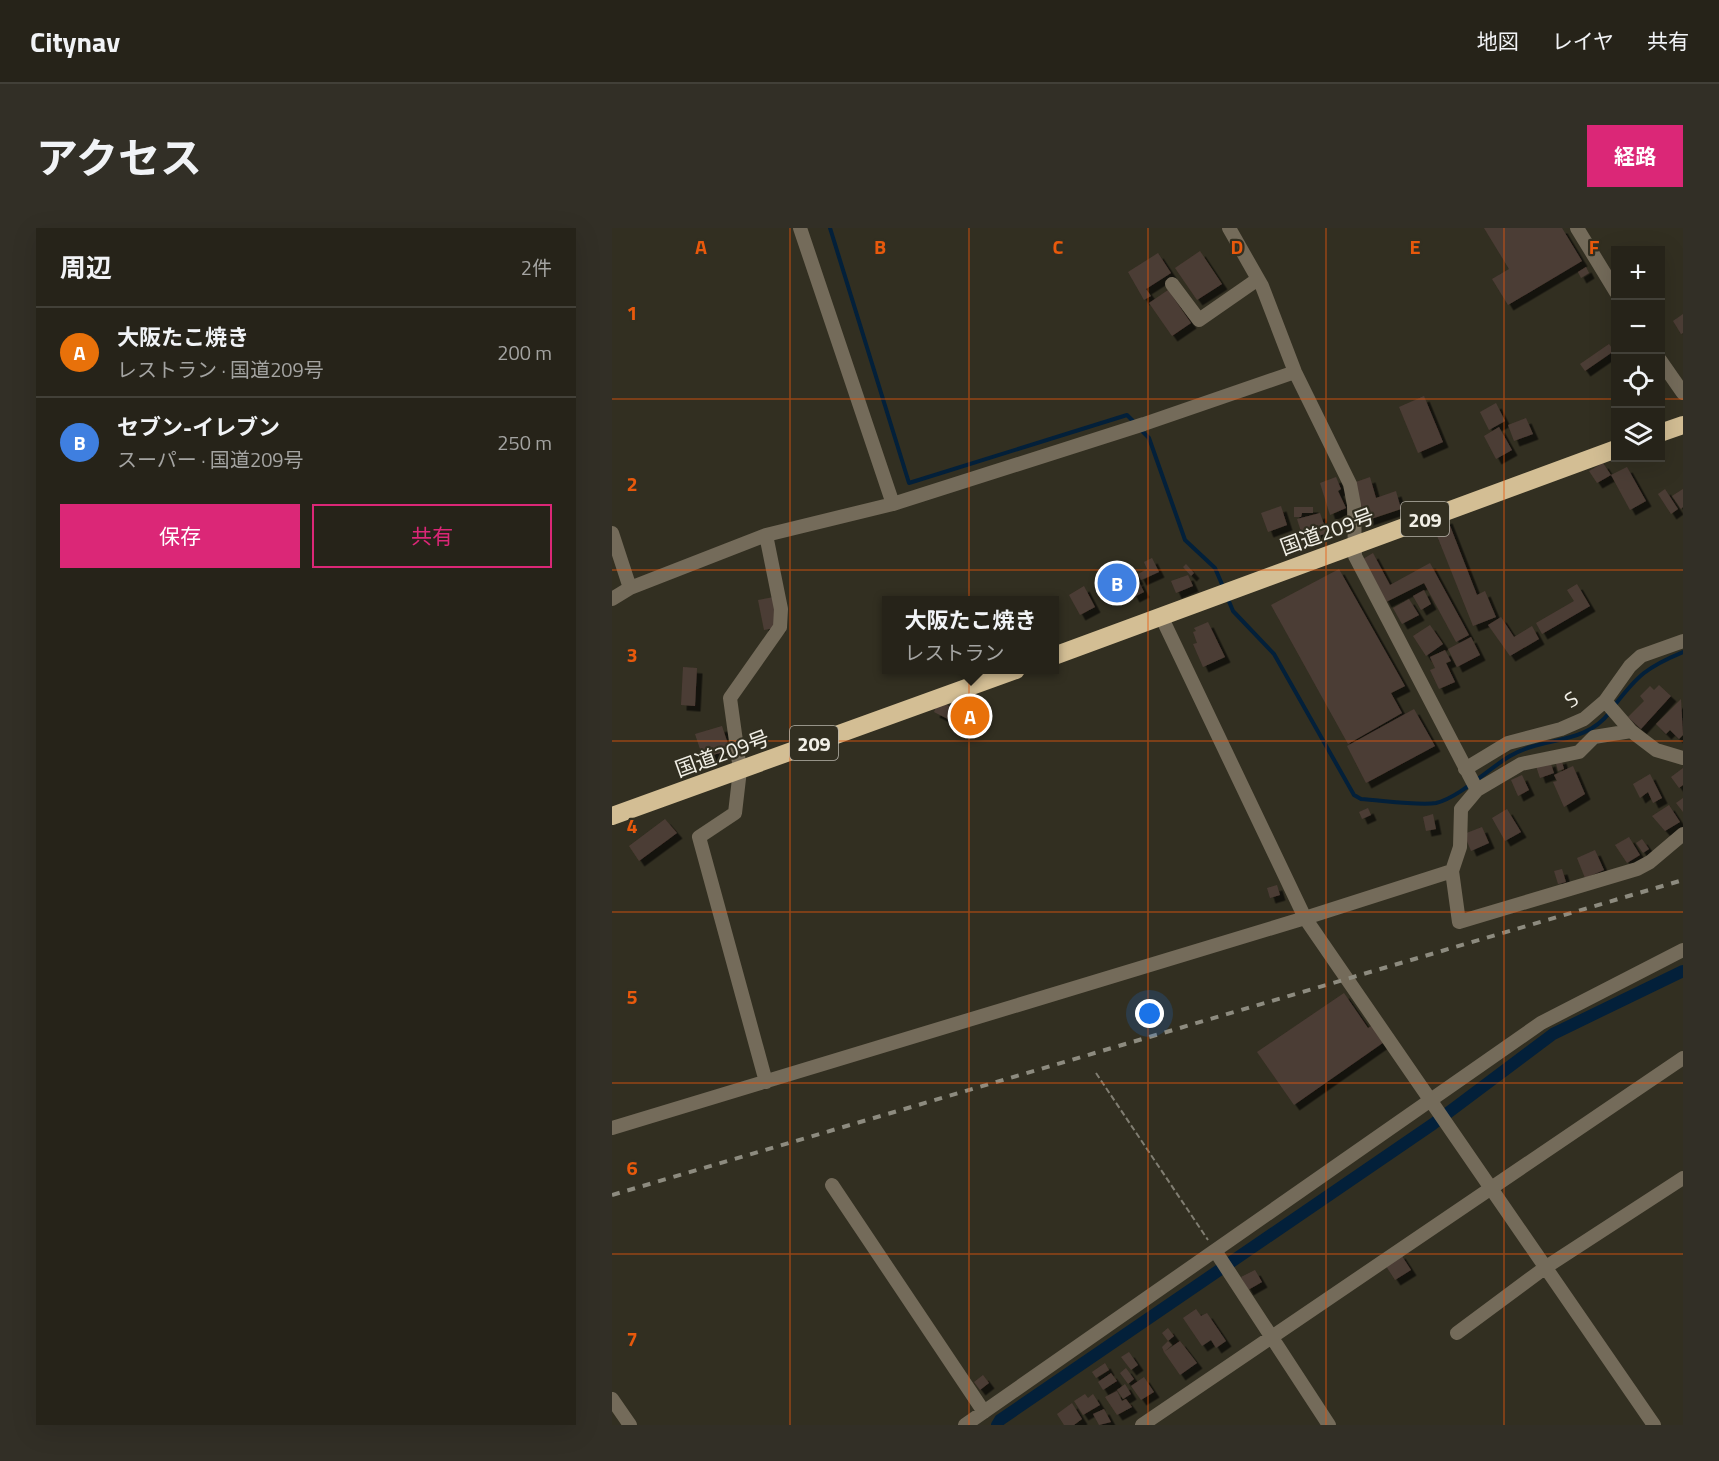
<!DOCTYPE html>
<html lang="ja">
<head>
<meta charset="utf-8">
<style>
	:root { --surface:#262319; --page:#322f26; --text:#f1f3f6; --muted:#a4a4a2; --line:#424038; --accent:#db2777 }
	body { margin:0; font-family:"Titillium Web","Noto Sans JP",sans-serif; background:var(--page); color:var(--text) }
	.controls { position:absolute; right:18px; top:18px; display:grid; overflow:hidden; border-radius:0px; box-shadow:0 6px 24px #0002 }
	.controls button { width:54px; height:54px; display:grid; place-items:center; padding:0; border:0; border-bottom:2px solid var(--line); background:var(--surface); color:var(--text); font:30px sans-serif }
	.you { position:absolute; left:538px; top:786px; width:21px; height:21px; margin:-15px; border:4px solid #fff; border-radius:50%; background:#1a73e8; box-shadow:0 0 0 9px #1a73e833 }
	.badge { display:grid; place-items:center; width:39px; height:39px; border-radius:50%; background:var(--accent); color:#fff; font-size:20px; font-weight:700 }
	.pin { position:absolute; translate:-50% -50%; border:3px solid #fff; box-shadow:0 2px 6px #0006 }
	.popup { position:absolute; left:270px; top:368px; width:177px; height:78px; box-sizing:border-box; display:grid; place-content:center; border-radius:0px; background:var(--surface); filter:drop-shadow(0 2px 4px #0005); font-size:20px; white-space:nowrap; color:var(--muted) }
	.popup b { font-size:22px; color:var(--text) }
	.popup::after { content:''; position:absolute; left:50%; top:100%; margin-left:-12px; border:12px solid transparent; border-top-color:var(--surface) }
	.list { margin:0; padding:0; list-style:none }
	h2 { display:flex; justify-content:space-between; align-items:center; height:78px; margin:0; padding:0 24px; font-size:26px }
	h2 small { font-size:20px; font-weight:400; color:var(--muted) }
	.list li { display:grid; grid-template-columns:39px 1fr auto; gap:18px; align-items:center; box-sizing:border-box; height:90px; padding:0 24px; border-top:2px solid var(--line) }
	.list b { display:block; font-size:22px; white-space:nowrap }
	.list p { margin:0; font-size:20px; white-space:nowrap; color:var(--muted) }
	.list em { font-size:20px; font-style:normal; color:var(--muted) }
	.actions { display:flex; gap:12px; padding:18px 24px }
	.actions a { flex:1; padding:14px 0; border:2px solid var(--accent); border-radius:0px; text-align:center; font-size:21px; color:var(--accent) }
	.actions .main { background:var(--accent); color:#fff }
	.icon { flex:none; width:33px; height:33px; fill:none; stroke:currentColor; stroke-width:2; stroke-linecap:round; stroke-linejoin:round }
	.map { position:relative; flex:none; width:1071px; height:1197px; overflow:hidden; border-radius:0px }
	header { display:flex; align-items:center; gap:36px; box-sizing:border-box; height:84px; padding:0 30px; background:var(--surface); border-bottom:2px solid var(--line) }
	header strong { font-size:28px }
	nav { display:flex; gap:33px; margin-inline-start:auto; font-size:21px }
	.intro { display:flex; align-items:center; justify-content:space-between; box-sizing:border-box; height:144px; padding:0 36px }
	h1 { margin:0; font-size:42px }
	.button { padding:15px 27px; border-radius:0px; background:var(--accent); color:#fff; font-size:21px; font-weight:700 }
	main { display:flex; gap:36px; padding:0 36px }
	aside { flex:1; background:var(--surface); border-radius:0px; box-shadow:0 6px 24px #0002 }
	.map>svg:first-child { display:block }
</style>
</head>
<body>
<header>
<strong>Citynav</strong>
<nav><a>地図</a><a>レイヤ</a><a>共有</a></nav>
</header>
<div class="intro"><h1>アクセス</h1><a class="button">経路</a></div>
<main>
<aside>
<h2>周辺<small>2件</small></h2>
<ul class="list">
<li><span class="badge" style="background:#e8710a">A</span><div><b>大阪たこ焼き</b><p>レストラン · 国道209号</p></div><em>200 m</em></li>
<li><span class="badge" style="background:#3f7fe0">B</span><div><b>セブン-イレブン</b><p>スーパー · 国道209号</p></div><em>250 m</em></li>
</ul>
<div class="actions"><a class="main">保存</a><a>共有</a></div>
</aside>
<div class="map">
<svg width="1071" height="1197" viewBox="0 0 1071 1197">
	<defs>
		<filter id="shadow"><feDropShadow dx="5.5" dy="5.5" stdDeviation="0" flood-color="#0009"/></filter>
	</defs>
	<rect width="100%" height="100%" fill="#322f21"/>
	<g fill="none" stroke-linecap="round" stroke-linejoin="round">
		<!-- stream -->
		<path stroke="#03203a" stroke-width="4" d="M218,0L297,255L515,187L523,195
			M528,201L537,210L573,312L603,340L612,361
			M616,371L621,383L662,426L742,567L749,571C768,572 807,578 824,575C848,569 876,541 898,528C931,508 972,518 998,484
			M1002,478C1026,447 1035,439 1071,424"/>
		<!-- canal -->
		<path stroke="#03203a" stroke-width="12" d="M385,1197L388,1192L821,896L941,806L1071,743"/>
	</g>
	<!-- building -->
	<path fill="#4c3c35" filter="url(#shadow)" d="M872,0H950L970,33L896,77L880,51L897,41Z
		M588,23L610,56L585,72L563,40Z
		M546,25L559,45L534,61L539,68L532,72L516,44Z
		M974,39L977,45L969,50L966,44Z
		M556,62L579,95L560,108L537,75Z
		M1071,86V105L1069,106L1061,93Z
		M997,116L1002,123L973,143L968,136Z
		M812,168L831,214L806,225L787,179Z
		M884,175L893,193L877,202L868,184Z
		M914,190L921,206L902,213L896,197Z
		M887,199L900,222L884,231L872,208Z
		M991,235L999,247L985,255L977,243Z
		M1015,239L1034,273L1018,282L999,247Z
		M724,249L729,261L726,263L734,280L718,287L708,255Z
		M758,249L764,270L784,263L789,281L753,293L741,255Z
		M1053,261L1066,281L1059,286L1046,266Z
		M1071,261V279L1069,281L1060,268Z
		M669,278L675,297L656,304L649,285Z
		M682,279H701V285H690L689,289H682Z
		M708,285L715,305L692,313L685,291Z
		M835,290L865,367L873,363L884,389L861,398L820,295Z
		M761,325L778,357L818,335L857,407L844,414L812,355L774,374L751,331Z
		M540,330L547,344L529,352L526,346L535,341L532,334Z
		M574,336L582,345L579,348L571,339Z
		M518,337L526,351L520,354L522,358L502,369L493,351Z
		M727,341L793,458L779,465L790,485L736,516L659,377Z
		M576,347L581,358L564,365L559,353Z
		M526,352L532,364L522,369L518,361L524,358L522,355Z
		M965,356L978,378L930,406L924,395L962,373L955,362Z
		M472,358L483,379L468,387L457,367Z
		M812,362L819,376L809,382L801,368Z
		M162,369L168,399L152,402L146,372Z
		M797,371L807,387L790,396L781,380Z
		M889,389L902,409L920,398L927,411L898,428L876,397Z
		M596,394L613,429L591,439L581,416L585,415L581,404L584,403L582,400Z
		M818,397L831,416L814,428L801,408Z
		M859,409L868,427L845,439L836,421Z
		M833,422L839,433L834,435L843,454L827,461L818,442L823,440L818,429Z
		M71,439L85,440L83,478L69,477Z
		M1047,457L1059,468L1029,501L1016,489L1032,473L1028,468L1038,458L1042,462Z
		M1069,471L1071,507L1067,511L1058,502L1054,506L1044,496Z
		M327,473L341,480L336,491L322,484Z
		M802,481L823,518L754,555L735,518Z
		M110,498L118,522L91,530L83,506Z
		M949,530L952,541L946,543L943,532Z
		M938,533L942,545L928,550L924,538Z
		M961,538L973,566L952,579L941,554L945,553L942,547Z
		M1071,540V557L1067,560L1059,549Z
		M1038,546L1050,570L1041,575L1036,564L1028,570L1021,556Z
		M910,547L917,562L906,568L899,552Z
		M1071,570V584L1064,575Z
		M1057,577L1068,594L1053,603L1040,588Z
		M756,580L759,587L750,591L747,584Z
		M895,581L909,604L893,613L880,590Z
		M821,586L824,601L814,603L811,589Z
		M53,591L65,605L27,633L17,618Z
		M870,599L877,615L859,623L852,606Z
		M1017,609L1028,627L1015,635L1003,617Z
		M1030,611L1037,621L1031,625L1024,615Z
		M983,622L992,642L973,650L965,630Z
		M950,641L954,654L946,656L942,643Z
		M665,657L668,667L658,670L655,660Z
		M732,765L756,800L764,795L775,812L682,877L645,824Z
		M788,1025L799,1042L783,1052L772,1035Z
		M643,1042L650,1054L636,1062L629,1049Z
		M584,1081L589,1088L595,1085L614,1113L604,1120L599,1112L590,1118L571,1090Z
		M556,1100L562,1108L556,1113L550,1105Z
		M556,1113L560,1117L552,1124L550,1119Z
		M568,1113L585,1135L568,1147L552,1124Z
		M517,1124L526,1137L519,1142L509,1129Z
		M493,1135L497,1142L484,1150L480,1144Z
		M514,1140L522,1151L516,1156L508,1145Z
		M499,1145L505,1153L491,1162L486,1154Z
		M371,1147L377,1155L368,1162L362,1154Z
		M532,1149L542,1164L529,1172L519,1158Z
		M513,1156L519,1166L511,1171L505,1162Z
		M505,1163L510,1173L514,1171L520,1179L505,1187L493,1169Z
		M473,1166L476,1170L481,1166L488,1177L471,1187L462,1173Z
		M460,1175L470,1191L462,1197H452L445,1186Z
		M492,1181L499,1194L487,1197L481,1186Z"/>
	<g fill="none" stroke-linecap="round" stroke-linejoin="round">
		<!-- path -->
		<path stroke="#817e72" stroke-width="2" stroke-dasharray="6 3" stroke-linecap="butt" d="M484,845L596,1012"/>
		<!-- street -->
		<path stroke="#746b5a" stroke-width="14" d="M188,0L281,276
			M617,0L650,58L683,144L738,256L742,277L743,328L865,562L849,581L848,619L840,643L847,694L1025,641L1038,634L1071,606
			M965,0L1004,64
			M560,56L587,92L646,51
			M1048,132L1071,165
			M0,305L18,360
			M154,307L169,381L168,399L118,470L128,542L123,585L87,609L154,854
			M0,371L18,360L154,307L281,276L532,196L683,144
			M549,388L693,690L1042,1197
			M1019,503L1044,522L1071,530
			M853,541L896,515L949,501L972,491L993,473L1018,438L1029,428L1071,413
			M865,562L909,536L967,524L982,509L1019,503L993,473
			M0,900L693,690L840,643
			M220,957L372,1184
			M604,1024L717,1197
			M845,1105L934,1039L1071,950
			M0,1171L18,1197
			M353,1197L929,795L1071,722
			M530,1197L1071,830"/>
		<!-- highway -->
		<path stroke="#d3be94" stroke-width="18" d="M1048,205L1071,197
			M442,428L1004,221
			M0,588L404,442"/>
		<!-- rail -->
		<path stroke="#8d8b7f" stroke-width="4" stroke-dasharray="8 8" stroke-linecap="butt" d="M0,967L1071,652"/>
	</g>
	<!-- grid -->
	<path fill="none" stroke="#e8590c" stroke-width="1.5" stroke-opacity="0.55" d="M178,0V1197M357,0V1197M536,0V1197M714,0V1197M892,0V1197M0,171H1004M1048,171H1071M0,342H1071M0,513H1071M0,684H1071M0,855H1071M0,1026H1071"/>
	<g text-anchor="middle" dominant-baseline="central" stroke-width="4.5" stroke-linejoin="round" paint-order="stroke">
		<!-- shield labels -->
		<g fill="#322f21" stroke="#b8b5ab" stroke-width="1.5">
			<rect x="789" y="274" width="48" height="34" rx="4.5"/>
			<rect x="178" y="498" width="48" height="34" rx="4.5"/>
		</g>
		<g font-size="20" font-weight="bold" fill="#f1efe6">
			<text x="813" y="291">209</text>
			<text x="202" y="515">209</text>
		</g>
		<!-- street labels -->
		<g font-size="21" fill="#f1efe6" stroke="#322f21">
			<text transform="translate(715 303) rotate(-20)">国道209号</text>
			<text transform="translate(959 471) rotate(-33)">S</text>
			<text transform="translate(110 525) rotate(-20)">国道209号</text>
		</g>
	</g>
	<g font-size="20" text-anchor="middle" font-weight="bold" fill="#e8590c" stroke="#322f21" stroke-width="4.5" stroke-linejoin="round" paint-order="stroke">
		<text x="89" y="26">A</text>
		<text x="268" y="26">B</text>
		<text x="446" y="26">C</text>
		<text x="625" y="26">D</text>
		<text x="803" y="26">E</text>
		<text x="982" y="26">F</text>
		<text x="20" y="92">1</text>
		<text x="20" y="263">2</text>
		<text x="20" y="434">3</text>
		<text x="20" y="605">4</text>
		<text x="20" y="776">5</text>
		<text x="20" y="947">6</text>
		<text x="20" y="1118">7</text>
	</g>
</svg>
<div class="controls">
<button>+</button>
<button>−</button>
<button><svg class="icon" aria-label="locate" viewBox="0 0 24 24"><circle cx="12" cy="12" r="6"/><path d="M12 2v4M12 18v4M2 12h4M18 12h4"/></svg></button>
<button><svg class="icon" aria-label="layers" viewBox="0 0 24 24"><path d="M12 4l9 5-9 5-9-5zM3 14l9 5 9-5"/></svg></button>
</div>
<div class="you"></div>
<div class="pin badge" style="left:358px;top:488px;background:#e8710a">A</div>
<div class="popup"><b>大阪たこ焼き</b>レストラン</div>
<div class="pin badge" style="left:505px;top:355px;background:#3f7fe0">B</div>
</div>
</main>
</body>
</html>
